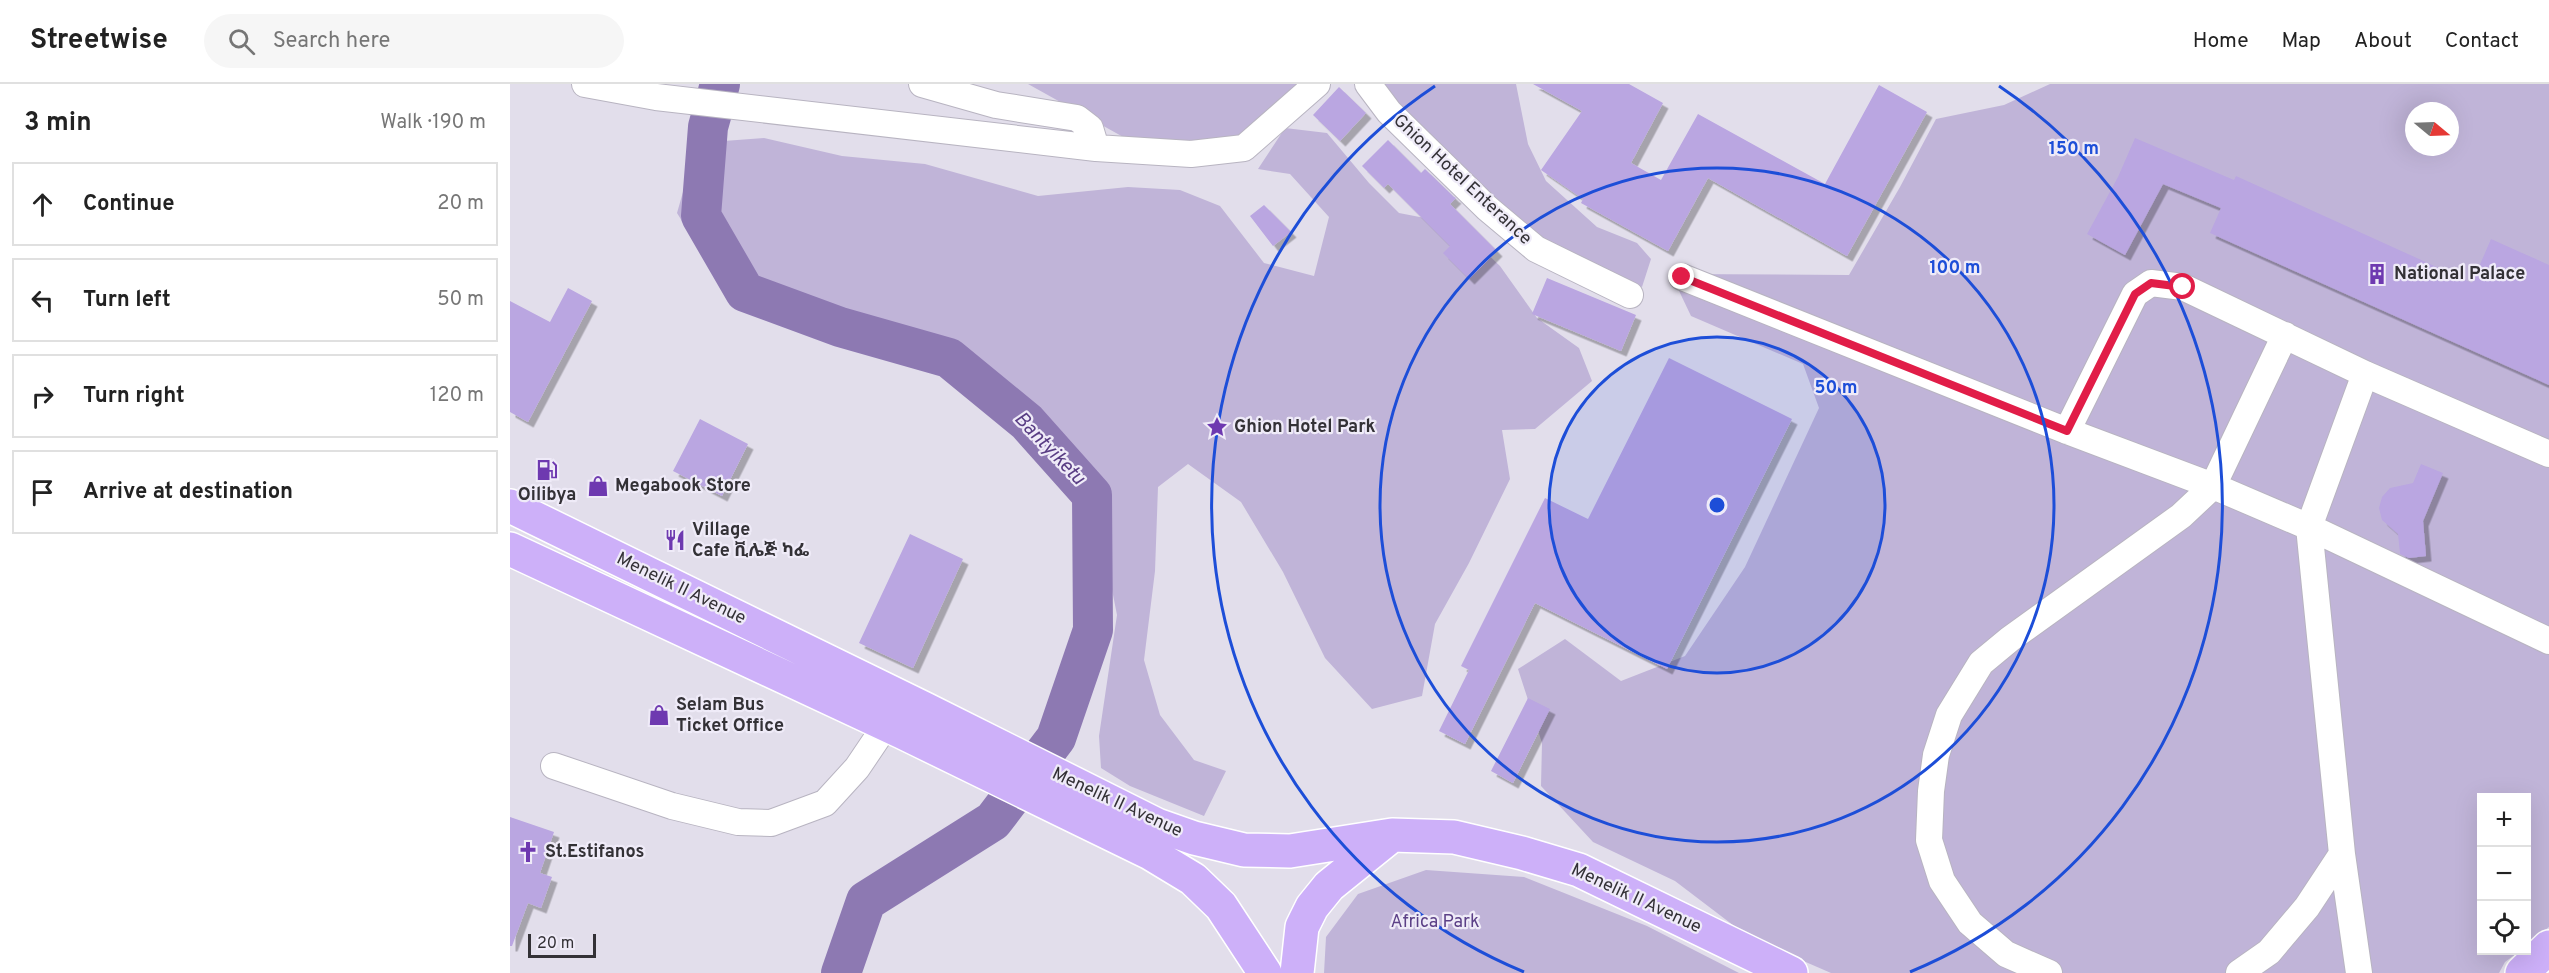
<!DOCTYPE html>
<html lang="en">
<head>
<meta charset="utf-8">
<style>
	:root { --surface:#fff; --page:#f6f6f6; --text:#222; --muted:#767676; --line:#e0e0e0 }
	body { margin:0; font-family:Overpass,"Noto Sans Ethiopic",sans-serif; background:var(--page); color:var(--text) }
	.controls { position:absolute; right:18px; bottom:18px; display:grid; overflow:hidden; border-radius:0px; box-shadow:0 6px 24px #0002 }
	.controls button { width:54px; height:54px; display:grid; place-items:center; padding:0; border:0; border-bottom:2px solid var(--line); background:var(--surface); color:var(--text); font:30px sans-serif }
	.compass { position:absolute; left:1895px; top:18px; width:54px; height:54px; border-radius:50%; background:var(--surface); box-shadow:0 6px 24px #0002; rotate:109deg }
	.scale { position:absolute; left:18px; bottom:15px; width:68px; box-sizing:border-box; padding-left:6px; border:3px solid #333136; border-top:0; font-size:16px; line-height:21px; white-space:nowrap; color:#333136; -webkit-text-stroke:4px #efebf8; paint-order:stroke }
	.stop { position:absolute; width:18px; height:18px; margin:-14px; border:4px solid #e11d48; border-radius:50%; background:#fff }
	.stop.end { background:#e11d48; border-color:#fff; box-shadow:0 2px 6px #0008 }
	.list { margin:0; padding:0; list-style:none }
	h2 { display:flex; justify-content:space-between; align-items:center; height:78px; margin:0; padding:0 24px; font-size:26px }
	h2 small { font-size:20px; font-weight:400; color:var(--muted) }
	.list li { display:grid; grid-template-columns:39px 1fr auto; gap:18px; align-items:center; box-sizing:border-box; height:84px; margin:0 12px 12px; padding:0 12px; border:2px solid var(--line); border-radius:0px }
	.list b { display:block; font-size:22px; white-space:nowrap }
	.list em { font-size:20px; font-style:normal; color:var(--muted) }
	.icon { flex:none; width:33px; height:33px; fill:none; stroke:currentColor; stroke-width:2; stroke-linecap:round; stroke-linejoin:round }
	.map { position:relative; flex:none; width:2039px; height:889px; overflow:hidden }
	header { display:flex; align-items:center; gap:36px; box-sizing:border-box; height:84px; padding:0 30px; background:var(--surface); border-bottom:2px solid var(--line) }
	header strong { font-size:28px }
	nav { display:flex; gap:33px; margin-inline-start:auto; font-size:21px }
	.search { width:420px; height:54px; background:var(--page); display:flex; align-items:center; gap:15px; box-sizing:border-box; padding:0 21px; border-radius:33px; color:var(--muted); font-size:22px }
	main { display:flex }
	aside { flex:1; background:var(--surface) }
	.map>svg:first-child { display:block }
</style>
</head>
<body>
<header>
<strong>Streetwise</strong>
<div class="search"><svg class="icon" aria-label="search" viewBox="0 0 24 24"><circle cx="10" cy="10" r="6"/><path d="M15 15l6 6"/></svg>Search here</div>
<nav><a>Home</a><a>Map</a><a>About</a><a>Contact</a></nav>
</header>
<main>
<aside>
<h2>3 min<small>Walk · 190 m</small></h2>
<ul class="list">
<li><svg class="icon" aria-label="ahead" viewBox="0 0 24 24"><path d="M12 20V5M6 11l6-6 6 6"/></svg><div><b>Continue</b></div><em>20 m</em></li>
<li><svg class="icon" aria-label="left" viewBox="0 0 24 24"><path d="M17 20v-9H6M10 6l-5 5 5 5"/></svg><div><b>Turn left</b></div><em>50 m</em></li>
<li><svg class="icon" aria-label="right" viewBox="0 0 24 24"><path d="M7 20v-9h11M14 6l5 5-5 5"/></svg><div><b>Turn right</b></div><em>120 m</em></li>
<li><svg class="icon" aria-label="arrive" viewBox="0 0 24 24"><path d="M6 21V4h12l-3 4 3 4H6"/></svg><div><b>Arrive at destination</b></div></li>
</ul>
</aside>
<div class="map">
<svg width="2039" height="889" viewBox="0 0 2039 889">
	<defs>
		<filter id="shadow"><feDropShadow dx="5.5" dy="5.5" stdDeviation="0" flood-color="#0004"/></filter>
	</defs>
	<rect width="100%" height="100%" fill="#e2deeb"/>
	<!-- green -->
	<path fill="#c0b4d8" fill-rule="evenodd" d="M518,0H787L784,6L721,58L633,64Z
		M865,0H1006L1018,60L1036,97L1087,143L1127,159L1141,175L1132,203L1055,172L998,127Z
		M1540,0H2039V843L2017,861L2016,714H1972V866L2010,867L1995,878L1989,889H1321L1240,854L1165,797L1083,758L1031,702L1032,659L1008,585L1055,555L1111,597L1175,572L1235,483L1309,324L1293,280L1181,232L1161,190L1339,191L1390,103L1426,35L1494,21ZM1904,27H1940V63H1904Z
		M775,44L817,49L859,99L889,129L946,140L990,182L1027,234L1069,264L1082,297L1025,345L992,346L1000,395L959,479L925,540L912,612L862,625L815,574L773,488L731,418L678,380L648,403L645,487L634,576L650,631L684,676L716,687L694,732L620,702L591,684L589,652L607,531L589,440L549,361L469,303L386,275L314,242L193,171L167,129L187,59L254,54L332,72L415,80L528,112L618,103L670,106L710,122L754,179L804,192L819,133L780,90L748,85Z
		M916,786L1014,793L1137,842L1229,889H814L816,853L848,810Z"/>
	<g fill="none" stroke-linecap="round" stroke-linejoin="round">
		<!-- river -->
		<path stroke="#8d79b2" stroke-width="40" d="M210,0L198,43L191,132L235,208L330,243L439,274L517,338L582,411L583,546L546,654L483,737L356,817L331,889"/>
	</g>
	<!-- building -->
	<path fill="#baa6e1" filter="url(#shadow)" d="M1023,0H1119L1153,19L1121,79L1151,96L1188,30L1315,100L1369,1L1417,28L1337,172L1198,94L1158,167L1071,119L1073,115L1031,86L1072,27Z
		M829,3L856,29L830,57L803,31Z
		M1625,54L1724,96L1726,92L1962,199L1981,155L2039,181V301L1700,149L1711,124L1653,100L1615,171L1577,150L1608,93Z
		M878,56L911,89L915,85L944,113L946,114L940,120L987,167L959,195L933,169L940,162L878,100L874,104L852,82Z
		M754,121L781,148L763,162L740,132Z
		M1037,194L1126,231L1111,267L1022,230Z
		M58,204L82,217L18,338L0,328V217L40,238Z
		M1159,274L1282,335L1157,585L1025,519L955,660L929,647L959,586L951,582L1035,414L1078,435Z
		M190,335L238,360L212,412L163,387Z
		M1911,380L1933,389L1913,437L1916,472L1899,474L1890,470L1888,450L1872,436L1869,424L1872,413L1880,404L1903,399Z
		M400,450L453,475L403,584L349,559Z
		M1018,614L1040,625L1003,699L981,687Z
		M0,733L44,748L30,789L42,793L31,824L18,819L2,862H0Z"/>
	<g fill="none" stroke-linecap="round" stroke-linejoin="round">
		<defs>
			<path id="minor" d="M75,0L146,13L586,64L681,70L734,64L807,0
				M412,0L486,21L567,34L580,44L586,64
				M858,0L879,28L977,124L1026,165L1120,211
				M1172,193L1557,347L1703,402L1799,443L2039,557
				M1557,347L1625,210L1641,199L1673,203L1855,290L2039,370
				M44,682L162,722L228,738L261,739L315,719L347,684L376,641
				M1539,889L1496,870L1460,839L1432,797L1419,756L1421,707L1426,671L1439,631L1471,579L1500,555L1671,432L1703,402L1775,251
				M1729,889L1759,868L1797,823L1832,770
				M1849,889L1832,770L1799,443L1855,290"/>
			<path id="major" d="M0,422L415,625L647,741L684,754L734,766L780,767L882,751L944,753L1012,769L1069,786L1281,889
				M0,465L392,648L640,769L683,795L711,822L755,889
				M787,889L792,843L802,823L819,802L881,752
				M2012,889L2039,863"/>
		</defs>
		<!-- minor casing -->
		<use href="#minor" stroke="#b8b4c1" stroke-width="28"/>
		<!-- major casing -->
		<use href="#major" stroke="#fff" stroke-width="36"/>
		<!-- minor -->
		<use href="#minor" stroke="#fff" stroke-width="26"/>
		<!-- major -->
		<use href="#major" stroke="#cdb0f9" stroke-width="33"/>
	</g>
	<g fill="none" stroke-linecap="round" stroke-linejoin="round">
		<!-- route -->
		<path stroke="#e11d48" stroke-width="8" d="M1172,193L1557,347L1625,210L1641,199L1673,203"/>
	</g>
	<!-- distance rings -->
	<circle cx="1207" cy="421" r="168" fill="#1d4ed8" fill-opacity=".12"/>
	<g fill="none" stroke="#1d4ed8" stroke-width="3">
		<circle cx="1207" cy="421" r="168"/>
		<circle cx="1207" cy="421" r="337"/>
		<path d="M1014 888A505 505 0 0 1 925 2M1489 2A505 505 0 0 1 1400 888"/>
	</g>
	<!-- icons -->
	<defs>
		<symbol id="building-bare" viewBox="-9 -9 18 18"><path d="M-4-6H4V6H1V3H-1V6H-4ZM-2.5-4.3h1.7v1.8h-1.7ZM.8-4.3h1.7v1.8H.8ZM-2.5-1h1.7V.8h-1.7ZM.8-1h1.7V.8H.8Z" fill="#6e39b0" stroke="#efebf8" stroke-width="2.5" paint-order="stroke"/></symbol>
		<symbol id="sight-bare" viewBox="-9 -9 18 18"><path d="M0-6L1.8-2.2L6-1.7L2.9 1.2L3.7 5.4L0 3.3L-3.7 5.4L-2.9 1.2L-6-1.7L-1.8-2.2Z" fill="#6e39b0" stroke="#efebf8" stroke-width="2.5" paint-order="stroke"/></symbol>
		<symbol id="fuel-bare" viewBox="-9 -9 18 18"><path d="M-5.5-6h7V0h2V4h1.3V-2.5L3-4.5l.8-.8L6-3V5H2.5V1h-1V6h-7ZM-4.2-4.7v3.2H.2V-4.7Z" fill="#6e39b0" stroke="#efebf8" stroke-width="2.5" paint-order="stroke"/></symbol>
		<symbol id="shop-bare" viewBox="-9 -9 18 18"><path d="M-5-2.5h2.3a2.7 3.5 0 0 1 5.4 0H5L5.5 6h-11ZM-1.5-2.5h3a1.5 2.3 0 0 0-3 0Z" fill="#6e39b0" stroke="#efebf8" stroke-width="2.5" paint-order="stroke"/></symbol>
		<symbol id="restaurant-bare" viewBox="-9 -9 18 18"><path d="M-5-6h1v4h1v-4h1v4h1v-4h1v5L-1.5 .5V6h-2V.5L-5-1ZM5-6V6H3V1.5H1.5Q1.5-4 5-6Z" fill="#6e39b0" stroke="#efebf8" stroke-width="2.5" paint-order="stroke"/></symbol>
		<symbol id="church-bare" viewBox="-9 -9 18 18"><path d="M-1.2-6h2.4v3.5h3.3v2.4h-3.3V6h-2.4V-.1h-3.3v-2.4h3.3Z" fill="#6e39b0" stroke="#efebf8" stroke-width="2.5" paint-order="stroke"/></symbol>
	</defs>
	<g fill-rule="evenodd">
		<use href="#building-bare" x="1852" y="175" width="30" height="30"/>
		<use href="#sight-bare" x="692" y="328" width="30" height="30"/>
		<use href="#fuel-bare" x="22" y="371" width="30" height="30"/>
		<use href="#shop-bare" x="73" y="387" width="30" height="30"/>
		<use href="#restaurant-bare" x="150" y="441" width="30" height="30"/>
		<use href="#shop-bare" x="134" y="616" width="30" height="30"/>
		<use href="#church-bare" x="3" y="753" width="30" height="30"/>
	</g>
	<g text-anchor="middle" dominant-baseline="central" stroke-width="4.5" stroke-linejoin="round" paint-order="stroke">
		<!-- street labels -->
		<g font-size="18" fill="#333136" stroke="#efebf8">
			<text transform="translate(952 96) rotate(43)">Ghion Hotel Enterance</text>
			<text transform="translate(171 505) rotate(26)">Menelik II Avenue</text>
			<text transform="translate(607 719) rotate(25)">Menelik II Avenue</text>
			<text transform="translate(1126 815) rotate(25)">Menelik II Avenue</text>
		</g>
		<!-- poi labels -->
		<g font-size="18" font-weight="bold" fill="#333136" stroke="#efebf8" text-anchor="start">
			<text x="1884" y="190">National Palace</text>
			<text x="724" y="343">Ghion Hotel Park</text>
			<text x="105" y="402">Megabook Store</text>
			<text x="37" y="411" text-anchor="middle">Oilibya</text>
			<text x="182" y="446">Village<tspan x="182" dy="21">Cafe ቪሌጅ ካፌ</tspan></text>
			<text x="166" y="621">Selam Bus<tspan x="166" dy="21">Ticket Office</tspan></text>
			<text x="35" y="768">St.Estifanos</text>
		</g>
		<!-- park labels -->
		<g font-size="18" fill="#5c4087" stroke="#efebf8">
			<text x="925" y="838">Africa Park</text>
		</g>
		<!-- water labels -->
		<g font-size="20" font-style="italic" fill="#593d84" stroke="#efebf8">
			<text transform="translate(539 365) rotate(46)">Bantyiketu</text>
		</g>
	</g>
	<circle cx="1207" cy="421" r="9" fill="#1d4ed8" stroke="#efebf8" stroke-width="3"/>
	<g font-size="18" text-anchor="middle" font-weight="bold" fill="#1d4ed8" stroke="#efebf8" stroke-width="4.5" stroke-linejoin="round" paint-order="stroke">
		<text x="1564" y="70">150 m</text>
		<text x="1445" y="189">100 m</text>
		<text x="1326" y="309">50 m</text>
	</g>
</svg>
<div class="controls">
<button>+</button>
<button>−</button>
<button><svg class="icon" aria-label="locate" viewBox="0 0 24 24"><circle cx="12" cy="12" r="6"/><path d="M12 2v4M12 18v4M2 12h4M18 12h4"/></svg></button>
</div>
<svg class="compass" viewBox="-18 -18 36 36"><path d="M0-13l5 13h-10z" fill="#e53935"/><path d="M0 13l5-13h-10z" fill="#767676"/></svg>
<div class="scale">20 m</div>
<div class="stop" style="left:1673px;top:203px"></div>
<div class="stop end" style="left:1172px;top:193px"></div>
</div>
</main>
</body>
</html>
